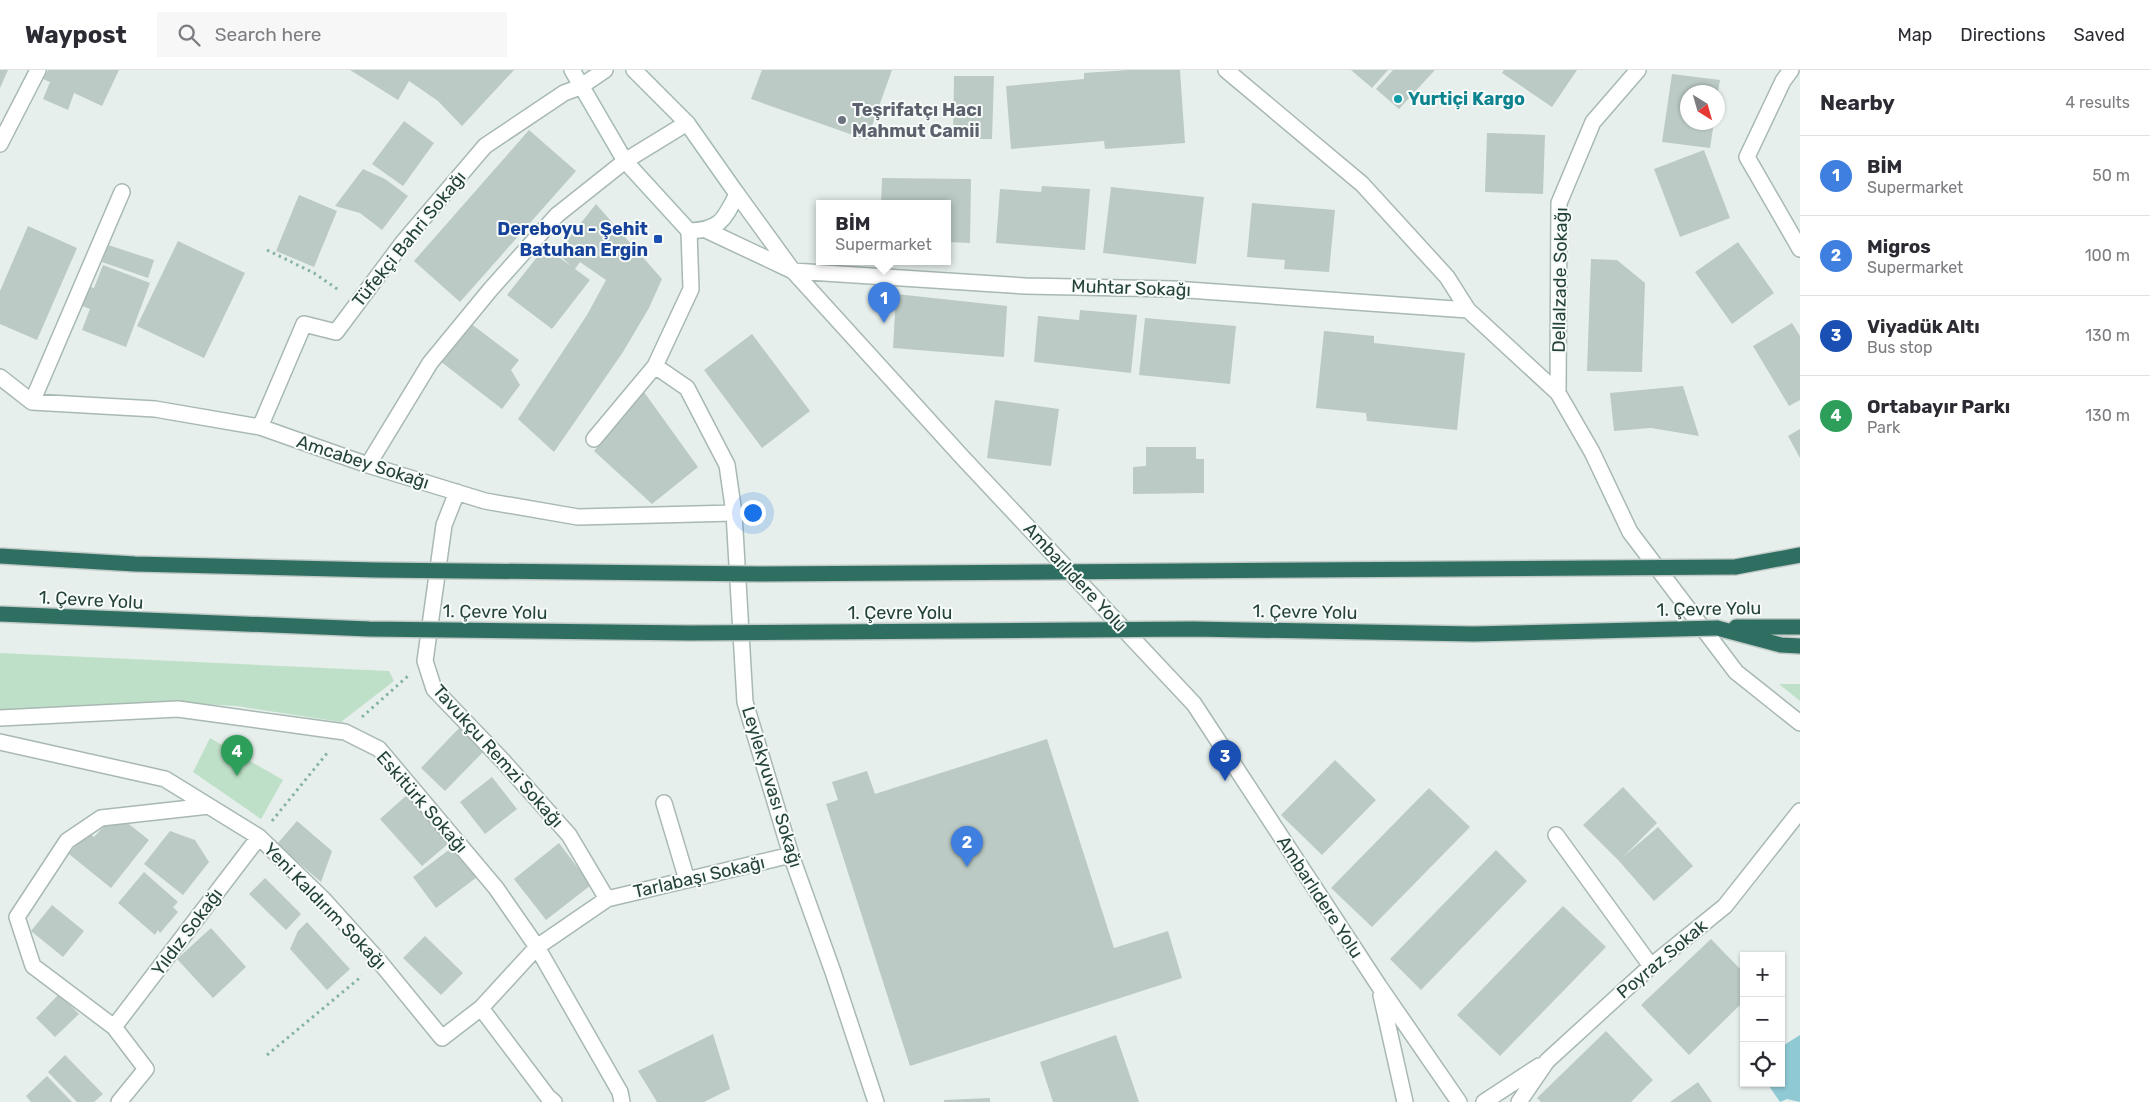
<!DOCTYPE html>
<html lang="en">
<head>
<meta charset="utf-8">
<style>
	:root { --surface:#fff; --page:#f7f7f7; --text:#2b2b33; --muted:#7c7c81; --line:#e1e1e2; --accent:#855347 }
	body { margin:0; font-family:Rubik,sans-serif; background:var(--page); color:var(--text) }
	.controls { position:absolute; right:15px; bottom:15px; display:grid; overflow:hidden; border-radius:0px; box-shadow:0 1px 4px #0004 }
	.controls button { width:45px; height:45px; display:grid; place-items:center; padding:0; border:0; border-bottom:1px solid var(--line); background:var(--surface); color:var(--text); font:25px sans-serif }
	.compass { position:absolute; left:1680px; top:15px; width:45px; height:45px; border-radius:50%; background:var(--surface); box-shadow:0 1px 4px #0004; rotate:143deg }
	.you { position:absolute; left:752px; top:442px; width:18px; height:18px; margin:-12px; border:4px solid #fff; border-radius:50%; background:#1a73e8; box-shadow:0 0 0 8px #1a73e833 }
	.badge { display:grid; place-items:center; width:32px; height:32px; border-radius:50%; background:var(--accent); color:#fff; font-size:16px; font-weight:700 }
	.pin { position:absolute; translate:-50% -41px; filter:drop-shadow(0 1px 2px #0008) }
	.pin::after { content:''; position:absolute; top:26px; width:18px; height:15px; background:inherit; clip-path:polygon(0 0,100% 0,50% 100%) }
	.popup { position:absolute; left:816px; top:130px; width:135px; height:65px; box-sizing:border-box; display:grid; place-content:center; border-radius:0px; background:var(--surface); filter:drop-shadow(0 1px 4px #0005); font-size:16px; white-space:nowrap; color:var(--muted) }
	.popup b { font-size:19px; color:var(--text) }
	.popup::after { content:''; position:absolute; left:50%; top:100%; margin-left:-10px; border:10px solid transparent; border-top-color:var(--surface) }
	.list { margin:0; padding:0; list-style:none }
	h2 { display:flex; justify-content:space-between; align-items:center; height:65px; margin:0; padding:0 20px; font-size:21px }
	h2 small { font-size:16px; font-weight:400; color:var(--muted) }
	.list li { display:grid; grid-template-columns:32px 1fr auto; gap:15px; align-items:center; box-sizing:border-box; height:80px; padding:0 20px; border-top:1px solid var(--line) }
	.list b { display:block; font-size:19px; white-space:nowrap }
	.list p { margin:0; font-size:16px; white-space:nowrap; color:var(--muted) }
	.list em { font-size:16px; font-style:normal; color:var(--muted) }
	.icon { flex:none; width:28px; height:28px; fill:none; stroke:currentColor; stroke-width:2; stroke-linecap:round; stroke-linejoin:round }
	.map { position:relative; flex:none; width:1800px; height:1032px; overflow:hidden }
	header { display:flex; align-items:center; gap:30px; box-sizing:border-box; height:70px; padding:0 25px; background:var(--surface); border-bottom:1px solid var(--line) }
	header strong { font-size:24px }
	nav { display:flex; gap:28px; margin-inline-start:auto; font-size:18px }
	.search { width:350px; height:45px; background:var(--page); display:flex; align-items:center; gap:12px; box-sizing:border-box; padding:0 18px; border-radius:0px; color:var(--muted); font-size:19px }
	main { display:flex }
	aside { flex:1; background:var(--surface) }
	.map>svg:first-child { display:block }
</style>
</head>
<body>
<header>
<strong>Waypost</strong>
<div class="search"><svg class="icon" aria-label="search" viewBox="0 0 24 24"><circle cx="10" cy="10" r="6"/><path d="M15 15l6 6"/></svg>Search here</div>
<nav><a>Map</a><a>Directions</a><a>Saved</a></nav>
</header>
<main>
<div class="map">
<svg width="1800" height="1032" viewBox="0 0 1800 1032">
	<rect width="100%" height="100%" fill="#e6efeb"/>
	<!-- green -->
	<path fill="#bfe0c8" d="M0,583L389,601L394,611L341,652L236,636L160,632L0,641Z
		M1779,614H1800V631Z
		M210,668L283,710L261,749L193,702Z"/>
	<!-- water -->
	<path fill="#8ec9d4" d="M1800,965V1032L1787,1029L1780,1032L1767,1013H1781V977Z"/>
	<!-- building -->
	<path fill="#bbcac4" d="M0,0H8L0,18Z
		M48,0H119L102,36L74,23L68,40L43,29L50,12L43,9Z
		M350,0H514L462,56L438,31L409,11L398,30Z
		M762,0H892L867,70L751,29Z
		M1129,0H1180L1185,73L1105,79L1104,71L1011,79L1006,16L1084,9V3Z
		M1351,0H1388L1372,18Z
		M1393,0H1435L1399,39L1376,19Z
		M1504,0H1577L1552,37L1502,3Z
		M1672,4L1720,10L1718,22H1688V52H1714L1710,78L1662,72Z
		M954,6H994L992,69H953Z
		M404,51L434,73L403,116L372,94Z
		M529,60L576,101L460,232L414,191Z
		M1487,63L1545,65L1543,124L1485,122Z
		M1704,80L1730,148L1680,167L1654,99Z
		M363,99L385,109L408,126L382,160L360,143L335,136Z
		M882,108L971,109L970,173L948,172V134H881Z
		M1042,116L1090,119L1085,180L996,173L1000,119L1041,122Z
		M1111,117L1204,127L1196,194L1103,183Z
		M299,125L337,141L314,197L276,181Z
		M1252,133L1335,140L1329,202L1284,199L1285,190L1247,187Z
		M596,134L662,209L649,238L623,282L554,382L518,349L587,245L606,210L580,192L575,199L590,210L552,259L507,225L545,177L571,196L557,183Z
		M28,156L77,178L37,270L0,254V221Z
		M178,171L245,203L204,288L137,256Z
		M1738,172L1774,223L1732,254L1695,202Z
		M108,175L154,190L148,208L102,192Z
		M1591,189L1617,190L1645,213L1642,302L1587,301Z
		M103,195L150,213L126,277L82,260L90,239L80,235L87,216L94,218Z
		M896,224L1007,236L1004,287L893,278Z
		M1080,240L1137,245L1131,303L1034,292L1038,246L1079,250Z
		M1145,248L1236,256L1230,314L1139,305Z
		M470,253L519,290L511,300L520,315L502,339L440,291Z
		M1792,253L1800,266V330L1789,336L1753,276Z
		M1324,261L1374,266V273L1465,283L1457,360L1367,351L1366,343L1316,338Z
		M752,264L810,341L762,378L704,300Z
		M1683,316L1699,366L1651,358L1614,361L1610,323Z
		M644,322L698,397L652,434L594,381Z
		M995,330L1059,339L1051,396L987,388Z
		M1800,359V388L1788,366Z
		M1146,377H1196V389H1204V423L1133,424V397L1146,396Z
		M460,657L484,681L445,721L421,698Z
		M1047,669L1114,878L1168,861L1182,908L910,996L826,734L838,730L832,712L867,701L875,724Z
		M1335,690L1376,730L1322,785L1281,745Z
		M492,707L517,739L485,764L460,732Z
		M1623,717L1657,753L1623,787L1658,757L1693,796L1654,831L1619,791L1583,755Z
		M1429,718L1470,757L1372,857L1331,818Z
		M407,725L449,773L422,796L380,749Z
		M125,751L149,770L111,818L69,784L87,761L94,767L105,755Z
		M297,751L332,781L321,812L277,774Z
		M170,761L195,770L209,792L183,825L144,794Z
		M559,773L591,815L546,850L514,809Z
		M454,776L477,807L436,838L413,807Z
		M1496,780L1527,811L1421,920L1390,889Z
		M144,802L178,832L173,837L178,842L160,863L158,860L155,865L118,833Z
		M265,808L301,844L286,860L249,824Z
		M52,835L84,861L63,887L31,861Z
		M1563,836L1606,877L1500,986L1457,945Z
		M307,852L350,899L327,920L290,879L298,861Z
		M211,858L246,897L213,928L177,889Z
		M425,866L463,903L441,925L403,888Z
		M1711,869L1744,903V931L1689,985L1641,935Z
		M59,924L79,944L55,967L36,948Z
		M1606,961L1653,1010L1631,1032H1541L1537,1028Z
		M713,964L730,1019L704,1032H657L638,1001Z
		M1116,965L1139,1032H1053L1040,992Z
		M65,985L103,1024L94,1032H77L48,1002Z
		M47,1006L72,1032H31L26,1026Z
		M1698,1012L1712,1032H1670Z
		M990,1028V1032H944V1030Z"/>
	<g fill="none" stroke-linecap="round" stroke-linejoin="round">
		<defs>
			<path id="minor" d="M1226,0L1362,114L1447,207L1468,240L1558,323L1592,382L1630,462L1736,602L1800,653
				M1791,0L1783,11L1747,87L1800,179
				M0,74L38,0
				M737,124L793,201L963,388L1194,634L1379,916L1459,1032
				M706,160L793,201L1025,216L1174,219L1468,240
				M655,296L687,318L727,395L734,443L745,632L791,785L833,902L876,1032
				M0,307L32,332L155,339L260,357L368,395L485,431L578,447L734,443
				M1558,323L1559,133L1593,52L1638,0
				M32,332L122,122
				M260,357L304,254L336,262L404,171L485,76L564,23L580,17L605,0
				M594,369L655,296L691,219L689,161
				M368,395L430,293L490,220L557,145L625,91L687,53
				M457,422L444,455L425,591L434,619L503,691L569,765L607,829L537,877L481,938
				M0,648L178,639L345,662L379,679L496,818L537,877L620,1022L622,1032
				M0,672L165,709L259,767L324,830L379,891L442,968L481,938L548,1027L554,1032
				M664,733L687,810
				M1556,765L1651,896
				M607,829L791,785
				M1381,925L1405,1032
				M114,957L259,767
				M119,1032L146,999L114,957L33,896L17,847L67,771L101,748L209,736
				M1484,1032L1539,996
				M1519,1032L1547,991L1651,896L1725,836L1800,741"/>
			<path id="secondary" d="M572,0L625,91L689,161C720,160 724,150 737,124L687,53L634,0"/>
			<path id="motorway" d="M1735,497L1800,485
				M1736,557H1800
				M1717,558L1781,575L1800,576"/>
		</defs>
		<!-- minor casing -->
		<use href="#minor" stroke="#a8b8b2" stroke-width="18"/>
		<!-- secondary casing -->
		<use href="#secondary" stroke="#a4bbb3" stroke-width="18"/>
		<!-- motorway casing -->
		<use href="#motorway" stroke="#c2cac8" stroke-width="18"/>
		<!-- path -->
		<path stroke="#86b3a5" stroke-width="3" stroke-dasharray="2.5 4" stroke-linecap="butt" d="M267,180L314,203L340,221
			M362,647L408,606
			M272,751L328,682
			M267,985L362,906"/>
		<!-- minor -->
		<use href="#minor" stroke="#fff" stroke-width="15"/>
		<!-- secondary -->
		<use href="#secondary" stroke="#fff" stroke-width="15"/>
		<!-- motorway -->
		<use href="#motorway" stroke="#2f6f62" stroke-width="15"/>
		<defs>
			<path id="motorway-bridge" d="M0,486L135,494L376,500L761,504L1735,497
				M0,544L369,559L690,563L1193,559L1474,564L1717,558"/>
		</defs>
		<!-- motorway-bridge casing -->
		<use href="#motorway-bridge" stroke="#c2cac8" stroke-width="18" stroke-linecap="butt"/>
		<!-- motorway-bridge -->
		<use href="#motorway-bridge" stroke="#2f6f62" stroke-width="15"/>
	</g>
	<!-- markers -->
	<circle fill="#0f9aa8" stroke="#f7fbf9" stroke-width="2" cx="1398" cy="29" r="5"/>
	<circle fill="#6b7280" stroke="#f7fbf9" stroke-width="2" cx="842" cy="50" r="5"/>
	<rect fill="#1a4fb4" stroke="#f7fbf9" stroke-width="2" x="653" y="164" width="10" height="10" rx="2.5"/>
	<g text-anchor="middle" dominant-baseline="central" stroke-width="4" stroke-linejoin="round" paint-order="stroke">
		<!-- culture labels -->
		<g font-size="18" font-weight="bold" fill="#0d838f" stroke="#f7fbf9" text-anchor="start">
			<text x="1408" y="29">Yurtiçi Kargo</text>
		</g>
		<!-- worship labels -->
		<g font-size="18" font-weight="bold" fill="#5b616d" stroke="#f7fbf9" text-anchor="start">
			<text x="852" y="40">Teşrifatçı Hacı<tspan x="852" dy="21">Mahmut Camii</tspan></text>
		</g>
		<!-- transit labels -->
		<g font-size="18" font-weight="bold" fill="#164399" stroke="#f7fbf9" text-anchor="end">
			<text x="648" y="159">Dereboyu - Şehit<tspan x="648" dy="21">Batuhan Ergin</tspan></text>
		</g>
		<!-- street labels -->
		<g font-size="18" fill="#24423a" stroke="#f7fbf9">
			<text transform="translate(409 169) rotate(-51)">Tüfekçi Bahri Sokağı</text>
			<text transform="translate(1560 210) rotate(-89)">Dellalzade Sokağı</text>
			<text transform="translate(1131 218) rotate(2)">Muhtar Sokağı</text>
			<text transform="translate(363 392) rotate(18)">Amcabey Sokağı</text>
			<text transform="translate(1075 507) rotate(47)">Ambarlıdere Yolu</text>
			<text transform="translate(91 530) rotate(3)">1. Çevre Yolu</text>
			<text transform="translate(1709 539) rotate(-1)">1. Çevre Yolu</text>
			<text transform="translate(495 542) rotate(1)">1. Çevre Yolu</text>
			<text transform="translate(1305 542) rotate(1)">1. Çevre Yolu</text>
			<text x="900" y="543">1. Çevre Yolu</text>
			<text transform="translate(498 686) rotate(48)">Tavukçu Remzi Sokağı</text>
			<text transform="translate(772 717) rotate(73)">Leylekyuvası Sokağı</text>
			<text transform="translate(422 732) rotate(49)">Eskitürk Sokağı</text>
			<text transform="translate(699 807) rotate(-13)">Tarlabaşı Sokağı</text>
			<text transform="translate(1320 827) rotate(57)">Ambarlıdere Yolu</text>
			<text transform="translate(325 836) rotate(46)">Yeni Kaldırım Sokağı</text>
			<text transform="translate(187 862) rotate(-53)">Yıldız Sokağı</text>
			<text transform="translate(1662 889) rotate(-40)">Poyraz Sokak</text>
		</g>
	</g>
</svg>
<div class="controls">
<button>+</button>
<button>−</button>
<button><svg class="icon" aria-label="locate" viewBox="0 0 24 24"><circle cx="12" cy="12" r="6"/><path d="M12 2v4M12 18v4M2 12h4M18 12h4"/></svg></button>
</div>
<svg class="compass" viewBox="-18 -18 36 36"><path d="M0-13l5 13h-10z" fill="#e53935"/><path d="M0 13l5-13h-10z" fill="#7c7c81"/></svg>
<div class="you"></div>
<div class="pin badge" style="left:884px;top:253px;background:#3f7fe0">1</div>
<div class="popup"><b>BİM</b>Supermarket</div>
<div class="pin badge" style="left:967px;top:797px;background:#3f7fe0">2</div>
<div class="pin badge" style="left:1225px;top:711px;background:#1a4fb4">3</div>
<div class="pin badge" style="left:237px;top:706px;background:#2e9e5b">4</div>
</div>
<aside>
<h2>Nearby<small>4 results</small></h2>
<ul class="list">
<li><span class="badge" style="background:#3f7fe0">1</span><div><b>BİM</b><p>Supermarket</p></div><em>50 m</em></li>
<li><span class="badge" style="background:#3f7fe0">2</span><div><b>Migros</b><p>Supermarket</p></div><em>100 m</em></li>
<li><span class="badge" style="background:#1a4fb4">3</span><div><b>Viyadük Altı</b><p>Bus stop</p></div><em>130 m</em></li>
<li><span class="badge" style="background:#2e9e5b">4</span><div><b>Ortabayır Parkı</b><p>Park</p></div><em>130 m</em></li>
</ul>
</aside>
</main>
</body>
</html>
